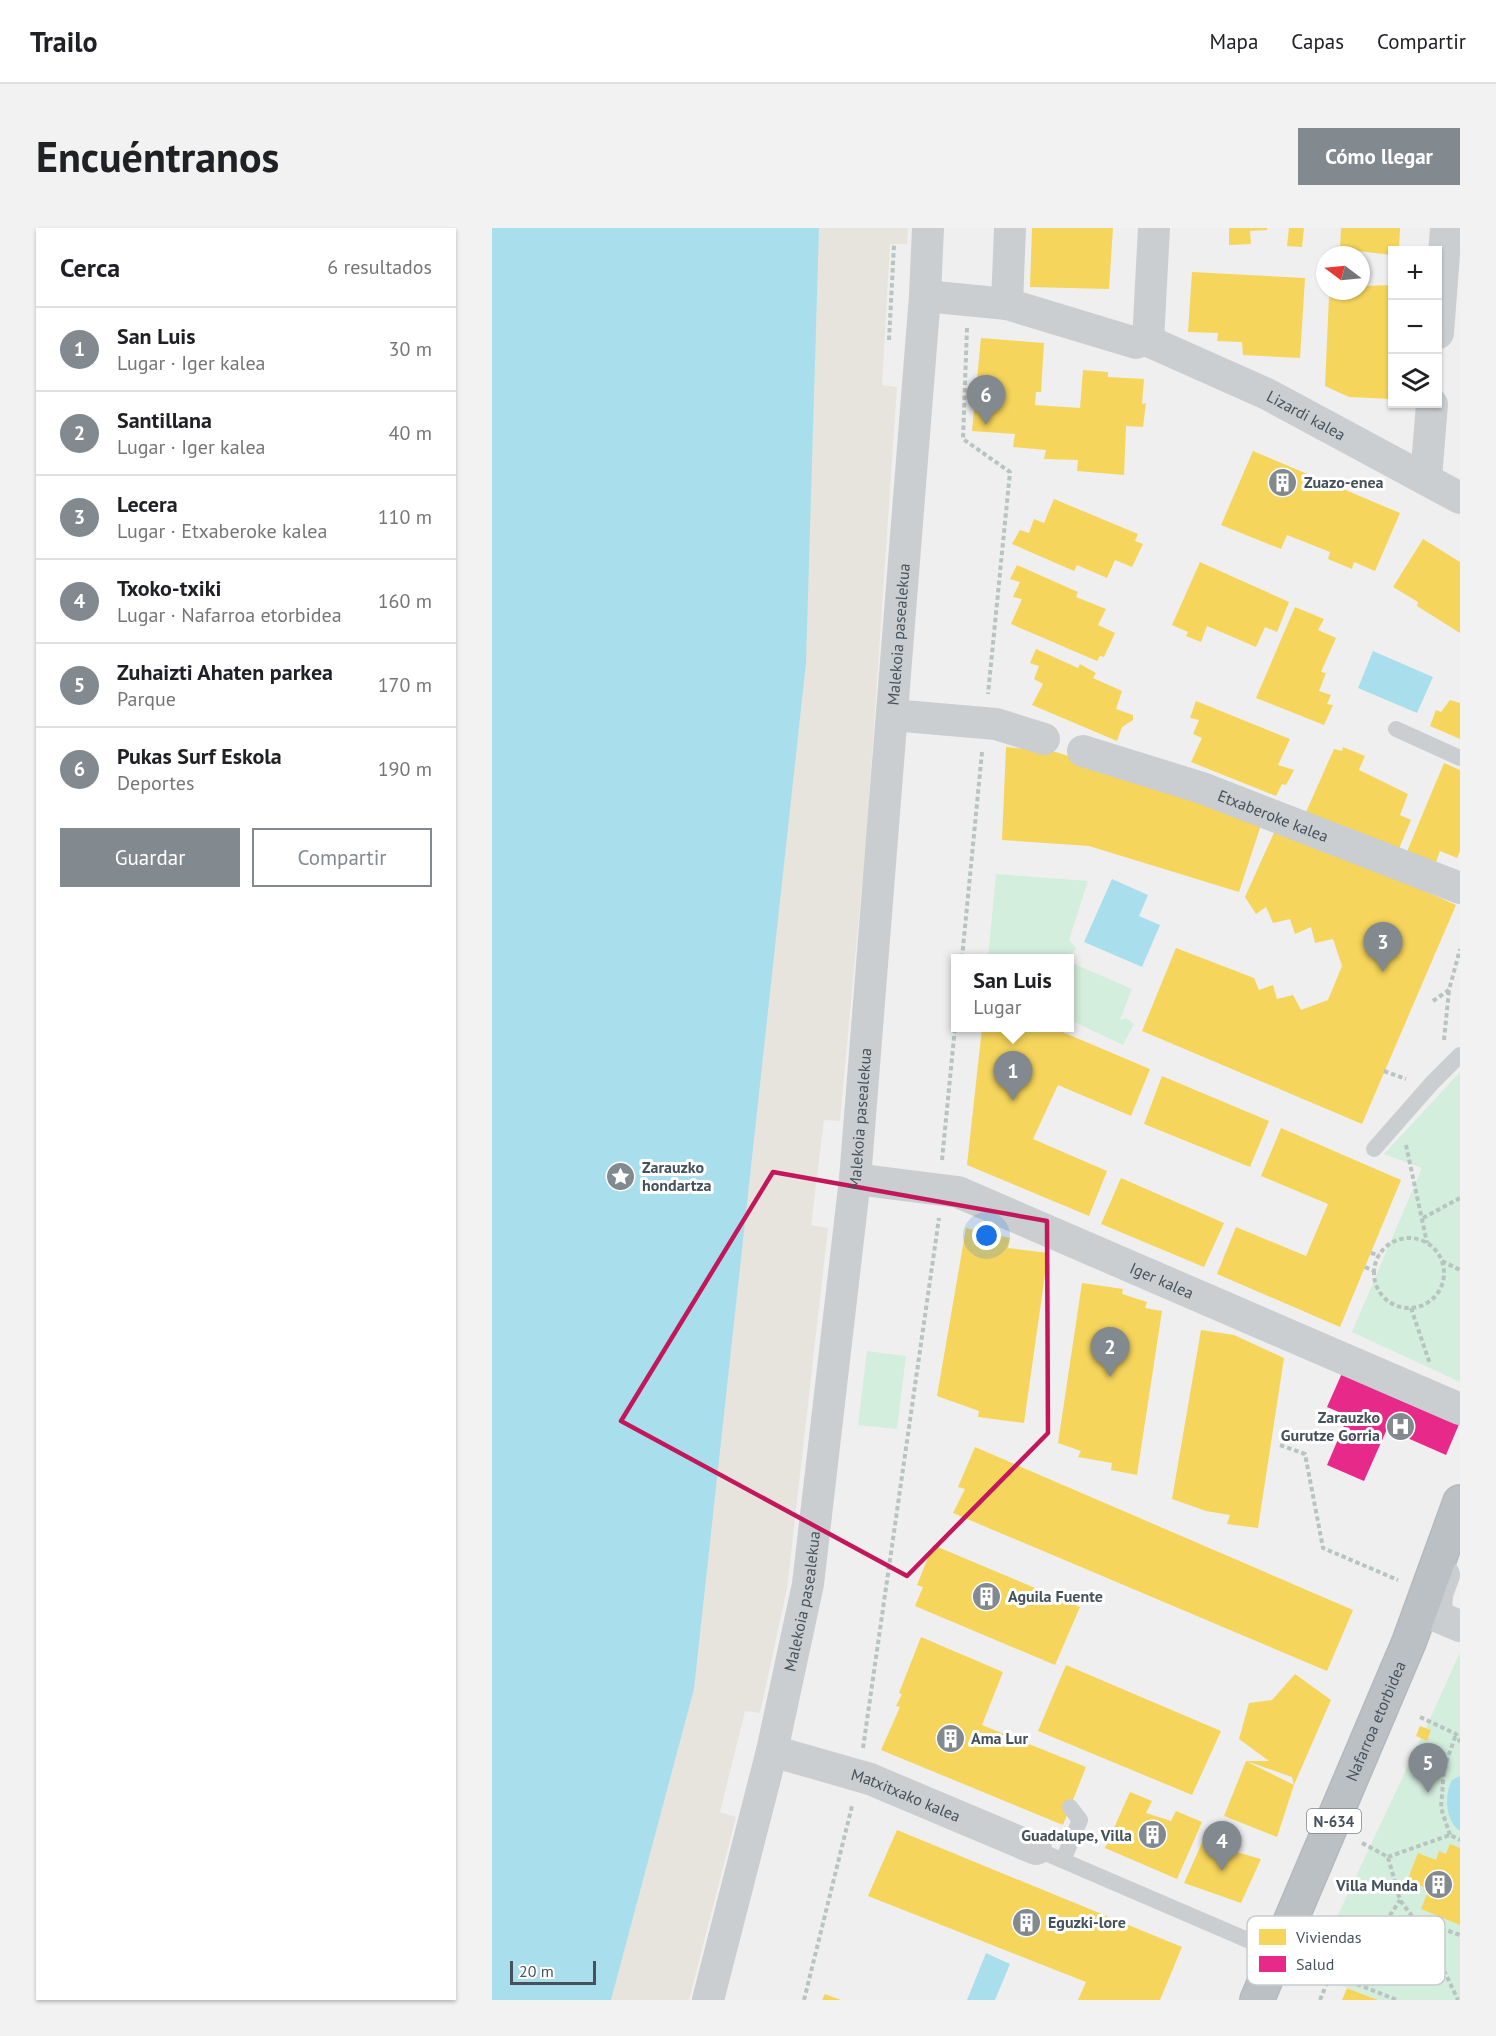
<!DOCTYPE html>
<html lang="es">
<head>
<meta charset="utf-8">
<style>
	:root { --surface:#fff; --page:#f2f2f2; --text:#202124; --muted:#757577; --line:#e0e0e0; --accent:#82898f }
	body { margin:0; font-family:"PT Sans",sans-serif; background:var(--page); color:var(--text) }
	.controls { position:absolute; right:18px; top:18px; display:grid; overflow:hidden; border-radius:0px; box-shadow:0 2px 4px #0004 }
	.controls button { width:54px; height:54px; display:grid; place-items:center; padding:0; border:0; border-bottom:2px solid var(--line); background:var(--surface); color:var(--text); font:30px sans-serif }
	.compass { position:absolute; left:824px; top:18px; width:54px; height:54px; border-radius:50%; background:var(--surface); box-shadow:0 2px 4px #0004; rotate:286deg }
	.scale { position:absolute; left:18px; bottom:15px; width:86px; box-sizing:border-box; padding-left:6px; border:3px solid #46525b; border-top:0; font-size:16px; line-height:21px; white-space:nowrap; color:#46525b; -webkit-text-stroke:4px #fff; paint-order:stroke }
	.you { position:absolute; left:495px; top:1008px; width:21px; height:21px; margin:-15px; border:4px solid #fff; border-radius:50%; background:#1a73e8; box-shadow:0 0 0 9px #1a73e833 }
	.badge { display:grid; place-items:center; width:39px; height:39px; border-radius:50%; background:var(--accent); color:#fff; font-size:20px; font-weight:700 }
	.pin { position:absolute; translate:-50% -50px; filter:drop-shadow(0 2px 3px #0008) }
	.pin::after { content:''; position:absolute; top:32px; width:21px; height:18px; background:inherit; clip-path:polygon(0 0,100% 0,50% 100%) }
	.popup { position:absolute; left:459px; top:726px; width:123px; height:78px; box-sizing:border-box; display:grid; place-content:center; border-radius:0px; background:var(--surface); filter:drop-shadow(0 2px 4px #0005); font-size:20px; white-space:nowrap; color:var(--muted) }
	.popup b { font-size:22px; color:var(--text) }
	.popup::after { content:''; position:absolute; left:50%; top:100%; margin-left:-12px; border:12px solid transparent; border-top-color:var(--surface) }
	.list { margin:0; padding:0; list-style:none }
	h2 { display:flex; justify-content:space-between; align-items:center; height:78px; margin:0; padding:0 24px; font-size:26px }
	h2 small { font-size:20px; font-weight:400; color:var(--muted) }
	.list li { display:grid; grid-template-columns:39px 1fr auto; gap:18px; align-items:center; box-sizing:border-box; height:84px; padding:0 24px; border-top:2px solid var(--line) }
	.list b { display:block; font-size:22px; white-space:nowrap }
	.list p { margin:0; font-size:20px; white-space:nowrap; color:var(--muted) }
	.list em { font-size:20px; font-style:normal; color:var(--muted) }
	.actions { display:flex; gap:12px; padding:18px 24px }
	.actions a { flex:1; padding:14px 0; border:2px solid var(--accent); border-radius:0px; text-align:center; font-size:21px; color:var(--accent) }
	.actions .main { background:var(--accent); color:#fff }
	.icon { flex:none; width:33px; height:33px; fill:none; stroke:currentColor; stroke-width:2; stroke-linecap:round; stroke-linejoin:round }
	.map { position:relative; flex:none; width:968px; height:1772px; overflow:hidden; border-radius:0px }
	header { display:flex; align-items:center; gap:36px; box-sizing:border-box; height:84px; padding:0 30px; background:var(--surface); border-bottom:2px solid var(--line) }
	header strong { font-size:28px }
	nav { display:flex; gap:33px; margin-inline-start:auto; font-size:21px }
	.intro { display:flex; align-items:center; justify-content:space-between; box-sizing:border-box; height:144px; padding:0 36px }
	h1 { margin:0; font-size:42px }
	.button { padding:15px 27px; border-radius:0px; background:var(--accent); color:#fff; font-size:21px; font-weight:700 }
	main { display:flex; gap:36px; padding:0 36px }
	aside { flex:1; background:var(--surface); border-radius:0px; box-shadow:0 2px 4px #0004 }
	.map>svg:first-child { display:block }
</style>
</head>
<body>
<header>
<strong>Trailo</strong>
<nav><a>Mapa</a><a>Capas</a><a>Compartir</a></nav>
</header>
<div class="intro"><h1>Encuéntranos</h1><a class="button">Cómo llegar</a></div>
<main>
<aside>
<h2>Cerca<small>6 resultados</small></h2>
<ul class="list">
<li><span class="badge">1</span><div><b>San Luis</b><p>Lugar · Iger kalea</p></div><em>30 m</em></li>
<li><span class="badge">2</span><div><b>Santillana</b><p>Lugar · Iger kalea</p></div><em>40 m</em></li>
<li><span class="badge">3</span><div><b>Lecera</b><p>Lugar · Etxaberoke kalea</p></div><em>110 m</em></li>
<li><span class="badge">4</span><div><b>Txoko-txiki</b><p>Lugar · Nafarroa etorbidea</p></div><em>160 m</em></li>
<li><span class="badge">5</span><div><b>Zuhaizti Ahaten parkea</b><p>Parque</p></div><em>170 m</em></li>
<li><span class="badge">6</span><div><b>Pukas Surf Eskola</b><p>Deportes</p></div><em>190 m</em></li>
</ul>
<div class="actions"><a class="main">Guardar</a><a>Compartir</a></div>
</aside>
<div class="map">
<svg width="968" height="1772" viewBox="0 0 968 1772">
	<rect width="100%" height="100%" fill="#f0efef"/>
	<!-- green -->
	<path fill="#d3eedd" d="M504,646L596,653L577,712L584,720L578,731L496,730Z
		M578,734L640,761L628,792L634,790L642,796L631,817L578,792Z
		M968,844V1154L860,1104L930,940L892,926Z
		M375,1123L414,1128L405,1201L366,1197Z
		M968,1424V1772H887L825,1748L831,1731L826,1729L929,1510L935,1512L939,1503L934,1500Z"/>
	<!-- sand -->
	<path fill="#e7e4de" d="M0,0H416L415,16H398L390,157L405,159L375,601L348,893L332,892L319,997L336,1000L295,1361L268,1485L253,1483L228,1584L244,1589L197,1772H0Z"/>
	<!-- water -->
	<path fill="#a9dfec" d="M0,0H327L314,435L202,1461L119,1772H0Z
		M881,423L941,449L925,485L866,460Z
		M620,651L656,667L647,688L668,697L650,739L592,714Z
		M968,1548V1603C953,1593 952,1567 960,1552Z
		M494,1725L518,1736L503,1772H475Z"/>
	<!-- homes -->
	<path fill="#f6d55c" d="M540,0H621L617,61L538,59Z
		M737,0H775V2L758,3L759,16L737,17Z
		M797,0H812L810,19L795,18Z
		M849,0H908L907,22H900V27L848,21Z
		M700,44L813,50L808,130L751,127L750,114L725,113L726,105L696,104Z
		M900,57L899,171L857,169L833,158L837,68L851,63H869V58Z
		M489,110L552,115L549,164H544L543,177L588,180L591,142L616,144V149L652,151L650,176L654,175L651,199L634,198L632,247L585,243L586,232L552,231L554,222L521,219L523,206L480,203Z
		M761,223L908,285L883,343L862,334L860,341L836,331L838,324L795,307L789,321L729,297Z
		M562,271L646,306L643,313L651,316L640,339L623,332L615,350L585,337L582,343L520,316L528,302L537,305L542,291L552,295Z
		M931,311L968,334V405L925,378L926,374L901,359Z
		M708,334L797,374L785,404L773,399L764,419L715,398L709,414L694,408L696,404L680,397Z
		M525,337L586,364L584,369L614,381L606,397L623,405L612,429L608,428L605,433L519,396L530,371L521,369L528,354L518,351Z
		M803,379L832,391L826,402L844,410L829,444L834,445L827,463L839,467L835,476L841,477L832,497L764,470Z
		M544,421L586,440L588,436L604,445L601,450L630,463L624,481L641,487V492L630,499L625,513L540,477L551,456L542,451L547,438L538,435Z
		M958,472L968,475V511L938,498L944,482L949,484Z
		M704,473L798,511L786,537L802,542L794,557L790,556L784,568L699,534L710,510L701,506L707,492L698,490Z
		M514,519L564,524L771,591L747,664L597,618L510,612Z
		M851,519L873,528L867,542L916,566L908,587L919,592L906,623L814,584L842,521L850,523Z
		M952,535L968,542V623L965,630L948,623L943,637L914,626Z
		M785,598L964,677L870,896L650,803L684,720L762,750L767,762L781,757L785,771L801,767L809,782L836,772L850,738L841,711L823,715L819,699L803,706L798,691L781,695L774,679L764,686L753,669Z
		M490,800H561L658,841L639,888L566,857L541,911L615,943L597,988L475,937Z
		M670,848L777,893L758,939L652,896Z
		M789,900L909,952L848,1099L725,1046L744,999L814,1028L836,976L769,948Z
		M629,950L732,995L712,1039L609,996Z
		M474,1000L518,1010L516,1020L556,1025L532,1195L486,1189L487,1183L445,1168Z
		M590,1055L631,1061L630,1066L655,1074L653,1080L670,1083L645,1247L619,1242L620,1235L586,1229L589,1223L566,1215Z
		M709,1102L742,1107L792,1130L766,1300L735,1296L738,1287L714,1283L680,1271Z
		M483,1219L861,1382L835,1443L461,1285L473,1261L466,1259Z
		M441,1317L588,1379L563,1437L423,1378L431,1359L425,1357Z
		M429,1409L511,1444L490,1497L594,1539L571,1597L389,1522L408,1479L404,1478L410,1466L407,1465Z
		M574,1437L729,1503L700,1567L546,1503Z
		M803,1446L839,1472L802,1557L800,1549L754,1533H777L747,1511L757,1475L780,1472Z
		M928,1498L939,1502L935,1513L924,1508Z
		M754,1533L802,1557L785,1609L732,1588Z
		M638,1564L660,1573L654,1585L679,1593L684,1583L710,1594L685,1651L613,1620Z
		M717,1599L744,1609L738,1622L769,1631L749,1675L692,1655Z
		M405,1602L690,1719L668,1772H586L594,1754L376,1668Z
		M958,1616L968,1620V1697L929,1681L937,1661L915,1653L926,1625L944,1632L947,1623L954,1626Z
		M823,1728L831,1731L828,1740L820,1737Z
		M855,1760L886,1772H850Z
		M333,1766L349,1772H330Z"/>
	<!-- health -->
	<path fill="#e7298a" d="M851,1143L968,1194L954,1227L895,1201L872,1253L835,1237L856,1188L835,1179Z"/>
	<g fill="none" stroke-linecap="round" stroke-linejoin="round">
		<defs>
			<g id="highway">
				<path id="s6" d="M765,1772L917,1414L968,1274"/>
			</g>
		</defs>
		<!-- highway casing -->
		<use href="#highway" stroke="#b4b9be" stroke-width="36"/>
		<!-- path -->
		<path stroke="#b8c4c0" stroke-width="4" stroke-dasharray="4.5 3" stroke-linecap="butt" d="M475,100L471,211L518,244L496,466
			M397,112L402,17
			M470,730L490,524
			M941,773L957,762L968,721
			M952,812L957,762
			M892,843L914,851
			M914,917L935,1015
			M450,932L464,789
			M931,990L968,970
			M882 1045a35 35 0 1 1 70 0a35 35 0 1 1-70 0Z
			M879,1025L887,1027
			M950,1033L968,1042
			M873,1039L882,1043
			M919,1080L938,1136
			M788,1217L813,1226L831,1320L906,1352
			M928,1489L964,1506L968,1514
			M371,1520L447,990
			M958,1607L949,1580L952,1541L964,1506
			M870,1615L896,1629L908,1672L937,1711L966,1772
			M896,1629L958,1607L968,1612
			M921,1690L968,1707
			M816,1737L905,1772
			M312,1772L360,1578
			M828,1772L839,1745L853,1726L878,1710L893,1695L908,1672"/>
		<!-- lane -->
		<path stroke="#cbced0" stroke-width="16" d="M904,501L968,530
			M882,921L940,855L968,827
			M544,1621L786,1725
			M571,1632L588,1592L578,1579"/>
		<!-- street -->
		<g stroke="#cbced0" stroke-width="32">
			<path id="s1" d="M662,0L656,113L777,167L968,270"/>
			<path d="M433,68L515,76L644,115"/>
			<path d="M515,76L518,0"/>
			<path d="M946,105L954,0"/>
			<path d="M934,250L940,176"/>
			<path d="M400,487L504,496L552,511"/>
			<path id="s2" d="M591,523L710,560L968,660"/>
			<path id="s3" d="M363,951L466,964L968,1181"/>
			<path d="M952,1347L945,1366L944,1388L968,1398"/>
			<path id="s4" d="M280,1523L378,1551L544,1621"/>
			<path id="s5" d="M216,1772L280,1523L316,1356L363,951L433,68L436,0"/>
		</g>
		<!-- highway -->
		<use href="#highway" stroke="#bbc0c5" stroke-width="33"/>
	</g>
	<!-- marked area -->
	<path fill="none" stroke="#c2185b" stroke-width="4.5" stroke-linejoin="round" d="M281,944L555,993L556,1205L415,1348L129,1193Z"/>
	<!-- icons -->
	<defs>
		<symbol id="building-disc" viewBox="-11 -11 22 22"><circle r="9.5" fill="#82898f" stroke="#fff"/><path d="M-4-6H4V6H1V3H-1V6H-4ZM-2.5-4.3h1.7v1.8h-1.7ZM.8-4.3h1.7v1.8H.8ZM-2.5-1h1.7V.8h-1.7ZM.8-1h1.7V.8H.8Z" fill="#fff"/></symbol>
		<symbol id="sight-disc" viewBox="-11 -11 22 22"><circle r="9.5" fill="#82898f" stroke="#fff"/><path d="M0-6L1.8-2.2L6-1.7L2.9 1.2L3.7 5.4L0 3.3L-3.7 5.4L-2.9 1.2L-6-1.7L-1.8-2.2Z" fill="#fff"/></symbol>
		<symbol id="hospital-disc" viewBox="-11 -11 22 22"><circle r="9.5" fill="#82898f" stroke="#fff"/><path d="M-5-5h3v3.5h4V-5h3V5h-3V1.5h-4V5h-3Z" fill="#fff"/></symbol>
	</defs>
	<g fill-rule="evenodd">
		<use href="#building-disc" x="774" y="238" width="33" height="33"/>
		<use href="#sight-disc" x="112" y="932" width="33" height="33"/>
		<use href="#hospital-disc" x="892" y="1182" width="33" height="33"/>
		<use href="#building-disc" x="478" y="1352" width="33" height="33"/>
		<use href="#building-disc" x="442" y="1494" width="33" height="33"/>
		<use href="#building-disc" x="644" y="1590" width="33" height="33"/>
		<use href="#building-disc" x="930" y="1640" width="33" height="33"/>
		<use href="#building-disc" x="518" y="1678" width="33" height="33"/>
	</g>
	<g text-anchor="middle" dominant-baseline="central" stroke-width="6" stroke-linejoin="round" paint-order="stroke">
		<!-- shield labels -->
		<rect fill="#fff" stroke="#7e868c" stroke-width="1.5" x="815" y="1581" width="54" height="24" rx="4.5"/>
		<g font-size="15" font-weight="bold" fill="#46525b">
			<text x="842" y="1593">N-634</text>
		</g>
		<!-- street labels -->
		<g font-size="16" fill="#46525b" stroke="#fff">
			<text stroke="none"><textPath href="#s1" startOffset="288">Lizardi kalea</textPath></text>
			<text stroke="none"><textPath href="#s5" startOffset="1382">Malekoia pasealekua</textPath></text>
			<text stroke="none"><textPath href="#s2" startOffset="201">Etxaberoke kalea</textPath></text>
			<text stroke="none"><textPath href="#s5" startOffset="896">Malekoia pasealekua</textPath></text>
			<text stroke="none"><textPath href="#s3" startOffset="326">Iger kalea</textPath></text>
			<text stroke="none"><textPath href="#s5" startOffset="410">Malekoia pasealekua</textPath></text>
			<text stroke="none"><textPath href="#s6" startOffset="303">Nafarroa etorbidea</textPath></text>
			<text stroke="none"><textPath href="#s4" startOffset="141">Matxitxako kalea</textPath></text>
		</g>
		<!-- poi labels -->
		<g font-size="16" font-weight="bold" fill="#46525b" stroke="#fff" text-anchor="start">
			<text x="812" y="254">Zuazo-enea</text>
			<text x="150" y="939">Zarauzko<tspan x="150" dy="18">hondartza</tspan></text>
			<text x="888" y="1189" text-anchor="end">Zarauzko<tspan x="888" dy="18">Gurutze Gorria</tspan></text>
			<text x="516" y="1368">Aguila Fuente</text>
			<text x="479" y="1510">Ama Lur</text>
			<text x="640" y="1607" text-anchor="end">Guadalupe, Villa</text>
			<text x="926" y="1657" text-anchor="end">Villa Munda</text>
			<text x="556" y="1694">Eguzki-lore</text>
		</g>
	</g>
	<!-- legend -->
	<rect x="755" y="1688" width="198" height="69" rx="9" fill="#fff" stroke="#c8cbce" stroke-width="1.5"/>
	<rect x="767" y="1701" width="27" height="16" fill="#f6d55c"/>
	<rect x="767" y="1728" width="27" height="16" fill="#e7298a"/>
	<g font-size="16" fill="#46525b">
		<text x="804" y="1715">Viviendas</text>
		<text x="804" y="1742">Salud</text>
	</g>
</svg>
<div class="controls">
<button>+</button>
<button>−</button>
<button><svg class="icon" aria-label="layers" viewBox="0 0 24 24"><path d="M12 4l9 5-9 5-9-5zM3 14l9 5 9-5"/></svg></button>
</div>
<svg class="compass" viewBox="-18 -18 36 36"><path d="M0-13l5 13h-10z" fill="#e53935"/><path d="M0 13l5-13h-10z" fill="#757577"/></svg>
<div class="scale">20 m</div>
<div class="you"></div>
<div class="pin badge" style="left:521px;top:873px">1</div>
<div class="popup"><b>San Luis</b>Lugar</div>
<div class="pin badge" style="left:618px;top:1149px">2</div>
<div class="pin badge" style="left:891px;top:744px">3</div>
<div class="pin badge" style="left:730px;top:1643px">4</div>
<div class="pin badge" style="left:936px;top:1565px">5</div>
<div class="pin badge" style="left:494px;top:197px">6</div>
</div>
</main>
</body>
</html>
